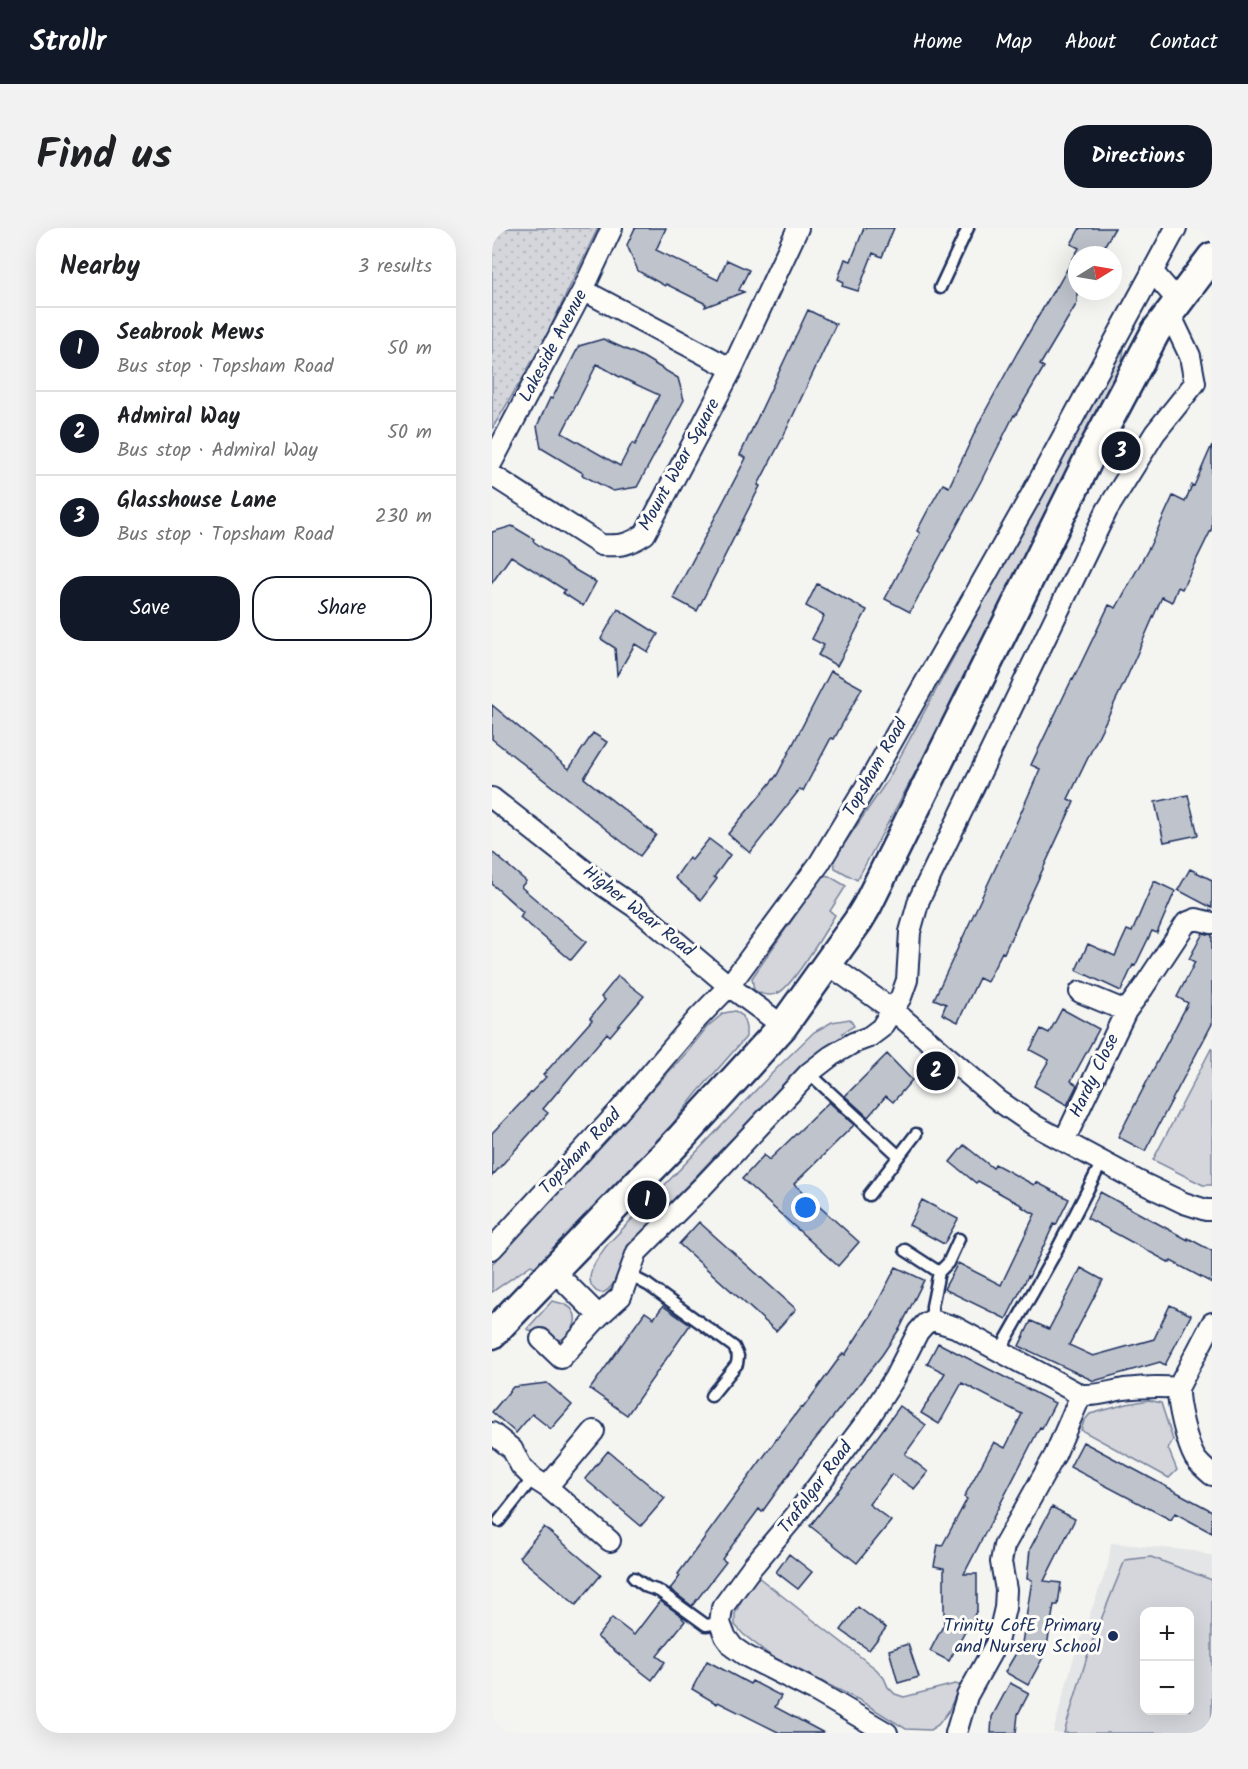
<!DOCTYPE html>
<html lang="en">
<head>
<meta charset="utf-8">
<style>
	:root { --surface:#fff; --page:#f2f2f2; --text:#202124; --muted:#757577; --line:#e0e0e0; --accent:#111827 }
	body { margin:0; font-family:Kalam,sans-serif; background:var(--page); color:var(--text) }
	.controls { position:absolute; right:18px; bottom:18px; display:grid; overflow:hidden; border-radius:12px; box-shadow:0 6px 24px #0002 }
	.controls button { width:54px; height:54px; display:grid; place-items:center; padding:0; border:0; border-bottom:2px solid var(--line); background:var(--surface); color:var(--text); font:30px sans-serif }
	.compass { position:absolute; left:576px; top:18px; width:54px; height:54px; border-radius:50%; background:var(--surface); box-shadow:0 6px 24px #0002; rotate:79deg }
	.you { position:absolute; left:314px; top:980px; width:21px; height:21px; margin:-15px; border:4px solid #fff; border-radius:50%; background:#1a73e8; box-shadow:0 0 0 9px #1a73e833 }
	.badge { display:grid; place-items:center; width:39px; height:39px; border-radius:50%; background:var(--accent); color:#fff; font-size:20px; font-weight:700 }
	.pin { position:absolute; translate:-50% -50%; border:3px solid #fff; box-shadow:0 2px 6px #0006 }
	.list { margin:0; padding:0; list-style:none }
	h2 { display:flex; justify-content:space-between; align-items:center; height:78px; margin:0; padding:0 24px; font-size:26px }
	h2 small { font-size:20px; font-weight:400; color:var(--muted) }
	.list li { display:grid; grid-template-columns:39px 1fr auto; gap:18px; align-items:center; box-sizing:border-box; height:84px; padding:0 24px; border-top:2px solid var(--line) }
	.list b { display:block; font-size:22px; white-space:nowrap }
	.list p { margin:0; font-size:20px; white-space:nowrap; color:var(--muted) }
	.list em { font-size:20px; font-style:normal; color:var(--muted) }
	.actions { display:flex; gap:12px; padding:18px 24px }
	.actions a { flex:1; padding:14px 0; border:2px solid var(--accent); border-radius:24px; text-align:center; font-size:21px; color:var(--accent) }
	.actions .main { background:var(--accent); color:#fff }
	.map { position:relative; flex:none; width:720px; height:1505px; overflow:hidden; border-radius:24px }
	header { display:flex; align-items:center; gap:36px; box-sizing:border-box; height:84px; padding:0 30px; background:var(--accent); color:#fff }
	header strong { font-size:28px }
	nav { display:flex; gap:33px; margin-inline-start:auto; font-size:21px }
	.intro { display:flex; align-items:center; justify-content:space-between; box-sizing:border-box; height:144px; padding:0 36px }
	h1 { margin:0; font-size:42px }
	.button { padding:15px 27px; border-radius:24px; background:var(--accent); color:#fff; font-size:21px; font-weight:700 }
	main { display:flex; gap:36px; padding:0 36px }
	aside { flex:1; background:var(--surface); border-radius:24px; box-shadow:0 6px 24px #0002 }
	.map>svg:first-child { display:block }
</style>
</head>
<body>
<header>
<strong>Strollr</strong>
<nav><a>Home</a><a>Map</a><a>About</a><a>Contact</a></nav>
</header>
<div class="intro"><h1>Find us</h1><a class="button">Directions</a></div>
<main>
<aside>
<h2>Nearby<small>3 results</small></h2>
<ul class="list">
<li><span class="badge">1</span><div><b>Seabrook Mews</b><p>Bus stop · Topsham Road</p></div><em>50 m</em></li>
<li><span class="badge">2</span><div><b>Admiral Way</b><p>Bus stop · Admiral Way</p></div><em>50 m</em></li>
<li><span class="badge">3</span><div><b>Glasshouse Lane</b><p>Bus stop · Topsham Road</p></div><em>230 m</em></li>
</ul>
<div class="actions"><a class="main">Save</a><a>Share</a></div>
</aside>
<div class="map">
<svg width="720" height="1505" viewBox="0 0 720 1505">
	<defs>
		<pattern id="park-dots" width="8" height="8" patternUnits="userSpaceOnUse" patternTransform="scale(1.5)"><rect width="8" height="8" fill="#d4d6db"/><path d="M2 2h.1M6 6h.1" fill="none" stroke="#b5b8be" stroke-width="1.8" stroke-linecap="round"/></pattern>
	</defs>
	<rect width="100%" height="100%" fill="#f4f4f1"/>
	<filter id="ink" filterUnits="userSpaceOnUse"><feTurbulence type="fractalNoise" baseFrequency=".0167" numOctaves="2"/><feDisplacementMap in="SourceGraphic" scale="12" xChannelSelector="R" yChannelSelector="G"/><feConvolveMatrix kernelMatrix="1 2 1 2 8 2 1 2 1" color-interpolation-filters="sRGB"/></filter>
	<g filter="url(#ink)">
		<!-- built -->
		<path fill="#e4e5e6" fill-rule="evenodd" d="M619,1315L702,1323L720,1328V1505H561L581,1432L616,1337ZM652,1384H698V1482H652Z"/>
		<!-- grass -->
		<path fill="#d4d6db" stroke="#78829c" stroke-width="1.5" fill-rule="evenodd" d="M634,109L630,133L634,136L511,370L457,482L365,652L343,640L342,631L395,553Z
			M331,647L337,648L354,658L338,683L343,687C333,704 302,755 288,764C280,769 270,767 262,762L260,750Z
			M243,783L251,788L254,800V809L205,865L156,927L45,1040L39,1037L0,1064V1036L196,823L216,798L232,785Z
			M358,791L362,798L350,805L352,812C322,823 307,842 285,865C259,892 232,918 206,946C186,967 165,987 147,1009C136,1022 126,1056 114,1063C110,1066 105,1065 102,1061C90,1048 108,1027 115,1017L288,837L322,804L340,794Z
			M720,819V957H711L661,932Z
			M60,1073C67,1075 77,1076 81,1083C88,1094 77,1112 66,1112C55,1112 44,1104 35,1101Z
			M657,1172L669,1175L681,1212L676,1220L685,1242L677,1250L589,1202L592,1193L598,1186L635,1176Z
			M659,1329L720,1352V1505H572L598,1419L633,1332ZM652,1384H698V1482H652Z
			M266,1349L384,1441L392,1450L396,1459L403,1466L412,1469L463,1456L468,1457L456,1484L446,1497L438,1502L414,1501L367,1472L279,1428L251,1406L243,1397V1386L251,1369Z"/>
		<!-- park -->
		<path fill="url(#park-dots)" stroke="#78829c" stroke-width="1.5" d="M0,0H106L48,121L0,201Z"/>
		<!-- building -->
		<path fill="#bfc3cc" stroke="#1b2f5e" stroke-width="1.5" fill-rule="evenodd" d="M143,0H174L164,22L226,52L235,32L257,42L247,62L252,64L213,79L214,76L174,56L173,58L146,43L135,17Z
			M372,0H402L390,29L381,25L366,63L350,58L352,54L346,51L353,31L359,33Z
			M588,0H623L607,27H585V75L548,137L552,139L523,188L522,187L489,253L418,384L393,371L428,305L425,303L436,282L451,256L457,259L490,189L525,125L564,58L565,59L587,20L579,16Z
			M316,82L344,96L290,211L266,257L268,258L205,383L181,370L254,230L248,227Z
			M111,111L151,129L186,150L192,172L145,259L121,263L90,247L91,245L49,220L45,198L58,170L60,171L87,118ZM105,136L126,148L167,167L143,217L140,215L128,238L70,205Z
			M720,217V300L690,361L686,359L680,374L670,369L635,449L576,571L582,574L512,725L510,724L495,754L487,750L466,794L450,786L454,776L442,771L523,598L548,541L539,537L568,476L580,451L581,452L617,377L624,380L658,318L681,268L693,274L700,257L702,258Z
			M20,298L42,311L41,313L78,339L104,354L91,378L71,365L73,362L19,328L0,355V304Z
			M325,356L375,382L345,438L326,427L332,417L320,411L332,388L314,378Z
			M126,381L166,406L156,424L143,416L125,447L123,420L109,411Z
			M339,443L370,460L342,511L339,510L311,563L308,561L258,625L236,606L285,547Z
			M0,477L77,541L101,505L115,514L92,550L164,607L148,628L0,511Z
			M696,567L706,607L672,614L663,574Z
			M217,611L238,627L222,649L225,651L209,672L183,650L197,630L200,632Z
			M0,624L34,653L29,659L94,714L79,732L28,689L31,684L0,656Z
			M698,641L720,652V680L686,662Z
			M662,653L683,663L665,705L660,703L643,738L641,737L629,763L584,742L596,716L623,728L635,702L640,704Z
			M711,705L720,707V796L653,923L626,909L696,775L685,769L703,734L697,731Z
			M126,748L152,768L118,808L115,805L88,837L51,881L56,885L0,948V905L54,849L51,847L100,792L98,790L113,772L109,769Z
			M570,781L607,801L579,853L585,857L575,877L542,858L557,832L538,822L549,801L557,805Z
			M395,826L420,852L401,874L394,868L376,889L353,868Z
			M337,874L362,897L302,956L367,1014L346,1038L250,951L272,927L277,932Z
			M472,917L501,940L503,936L542,957L544,954L577,971L564,997L562,996L537,1049L536,1048L514,1091L452,1061L466,1035L509,1057L543,986L530,979L531,978L486,953L484,955L458,934Z
			M608,964L696,1012V1010L720,1023V1055L679,1033L678,1035L595,990Z
			M430,972L466,991L452,1016L417,997Z
			M207,994L304,1081L284,1103L187,1016Z
			M404,1039L432,1052L408,1100L390,1127L310,1228L270,1284L267,1281L230,1331L234,1334L200,1378L178,1361L188,1348L186,1346L286,1209L309,1179L311,1180L351,1125L353,1127L379,1087Z
			M589,1040L611,1052L577,1117L601,1128L662,1111L678,1077L699,1087L673,1137L668,1134L602,1153L527,1118L539,1093L557,1101Z
			M171,1078L198,1097L135,1187L98,1161L153,1084L162,1090Z
			M446,1115L563,1175L550,1200L548,1199L472,1346H485V1382L457,1433L438,1423L452,1396V1340L442,1338L446,1317L450,1318L475,1271L472,1269L502,1214L513,1220L530,1186L470,1155L447,1196L429,1185L453,1145L435,1136Z
			M55,1155L80,1177L59,1201L40,1186L24,1205L0,1184L21,1159Z
			M408,1178L434,1197L413,1226L436,1244L422,1261L400,1246L377,1276L399,1293L365,1335L318,1298L348,1260Z
			M591,1214L720,1283V1305L683,1285L679,1292L578,1239Z
			M116,1223L173,1270L149,1298L93,1251Z
			M560,1279L583,1291L552,1353L569,1355L566,1377H562L554,1424L536,1457L513,1444L530,1415L540,1352L535,1351L538,1321Z
			M52,1299L109,1347L84,1377L27,1329Z
			M297,1326L320,1344L306,1361L284,1344Z
			M168,1373L191,1389L190,1390L193,1393L165,1428L173,1434L160,1452L105,1409L120,1390L142,1407Z
			M366,1379L394,1400L377,1422L349,1402Z
			M416,1416L427,1449L406,1455L397,1422Z
			M215,1433L258,1456L260,1453L289,1468L283,1479L332,1505H288L226,1474L225,1476L200,1461Z
			M518,1455L537,1465L526,1486L524,1505H499L500,1489Z"/>
		<g fill="none" stroke-linecap="round" stroke-linejoin="round">
			<defs>
				<path id="lane" d="M448,60L476,0
					M317,845L406,927
					M377,967L424,906
					M413,1022L447,1044L440,1078V1092
					M447,1044L456,1035L467,1011
					M137,1047L156,1057L242,1119L246,1128L245,1136L219,1168
					M507,1124L561,1029L610,934
					M7,1293L41,1250
					M142,1350L155,1359L167,1363L214,1397L228,1395"/>
				<path id="street" d="M660,43L686,73
					M91,62L240,141
					M0,234L91,62L120,0
					M0,247L109,317C129,318 136,317 153,306L240,141L306,0
					M0,570L112,658L143,679L237,758L291,798
					M336,736L402,783L507,873L542,897L646,953L692,975L714,982H720
					M588,764L634,783
					M572,913L634,783L651,760L694,695L704,691L720,695
					M0,1021L126,884L206,790L237,758L327,636L381,547L542,262L684,0
					M62,1043L107,1088
					M720,1095L686,1160C685,1175 695,1216 703,1230C707,1236 714,1242 720,1247
					M49,1111L69,1130L107,1088L129,1068L145,1024L212,957L317,845L339,828L361,815L377,809L389,800L409,769L415,752L418,704L427,672L615,282L663,205L703,155L698,128L677,84
					M0,1205L20,1221L29,1238L41,1250L55,1259L102,1203
					M55,1259L118,1313
					M395,1505L325,1464L254,1428L241,1419L233,1408L228,1395L230,1380L260,1339L303,1288L377,1190L402,1151L426,1104L433,1096L440,1092L463,1099L589,1167C608,1168 615,1164 632,1161C650,1159 668,1158 686,1160
					M464,1505L475,1468L505,1414L513,1380L514,1362L509,1334L512,1318L563,1227L589,1167"/>
				<path id="secondary" d="M0,1106L189,910L291,798L366,693L375,678L604,216L664,103L720,29"/>
			</defs>
			<!-- lane casing -->
			<use href="#lane" stroke="#1b2f5e" stroke-width="15"/>
			<!-- street casing -->
			<use href="#street" stroke="#1b2f5e" stroke-width="24"/>
			<!-- secondary casing -->
			<use href="#secondary" stroke="#1b2f5e" stroke-width="33"/>
			<!-- lane -->
			<use href="#lane" stroke="#fdfcf7" stroke-width="10"/>
			<!-- street -->
			<use href="#street" stroke="#fdfcf7" stroke-width="20"/>
			<!-- secondary -->
			<use href="#secondary" stroke="#fdfcf7" stroke-width="28"/>
		</g>
	</g>
	<!-- markers -->
	<circle fill="#1b2f5e" stroke="#fdfcf7" stroke-width="2" cx="621" cy="1408" r="6"/>
	<g text-anchor="middle" dominant-baseline="central" stroke-width="6" stroke-linejoin="round" paint-order="stroke">
		<!-- street labels -->
		<g font-size="18" fill="#1b2f5e" stroke="#fdfcf7">
			<text transform="translate(62 118) rotate(-62)">Lakeside Avenue</text>
			<text transform="translate(188 237) rotate(-61)">Mount Wear Square</text>
			<text transform="translate(384 540) rotate(-60)">Topsham Road</text>
			<text transform="translate(146 684) rotate(38)">Higher Wear Road</text>
			<text transform="translate(603 848) rotate(-64)">Hardy Close</text>
			<text transform="translate(89 924) rotate(-47)">Topsham Road</text>
			<text transform="translate(324 1260) rotate(-53)">Trafalgar Road</text>
		</g>
		<!-- poi labels -->
		<g font-size="18" fill="#1b2f5e" stroke="#fdfcf7" text-anchor="end">
			<text x="609" y="1398">Trinity CofE Primary<tspan x="609" dy="21">and Nursery School</tspan></text>
		</g>
	</g>
</svg>
<div class="controls">
<button>+</button>
<button>−</button>
</div>
<svg class="compass" viewBox="-18 -18 36 36"><path d="M0-13l5 13h-10z" fill="#e53935"/><path d="M0 13l5-13h-10z" fill="#757577"/></svg>
<div class="you"></div>
<div class="pin badge" style="left:155px;top:972px">1</div>
<div class="pin badge" style="left:444px;top:843px">2</div>
<div class="pin badge" style="left:629px;top:223px">3</div>
</div>
</main>
</body>
</html>
